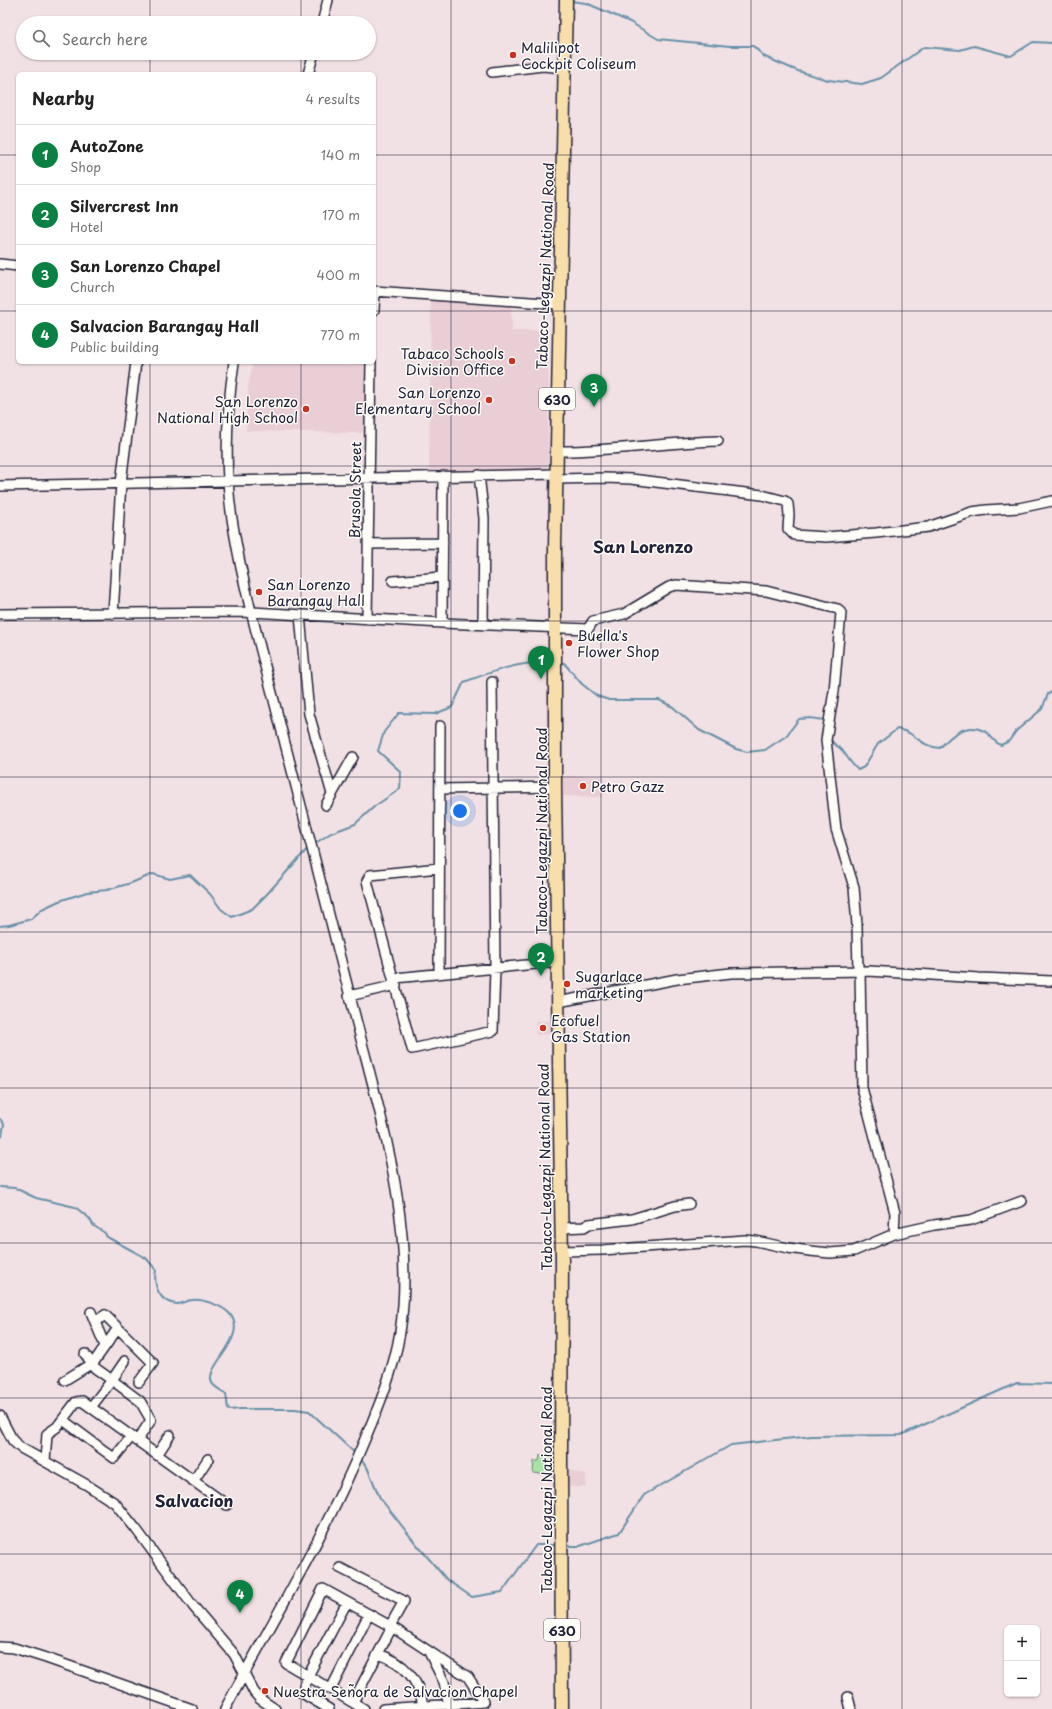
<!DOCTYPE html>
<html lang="en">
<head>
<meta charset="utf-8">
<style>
	:root { --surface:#fff; --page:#f6f6f6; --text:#222; --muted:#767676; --line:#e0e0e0; --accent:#0b8043 }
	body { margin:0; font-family:"Playpen Sans",sans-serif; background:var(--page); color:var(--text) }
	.controls { position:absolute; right:12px; bottom:12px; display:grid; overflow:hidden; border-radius:6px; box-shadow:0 1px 3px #0004 }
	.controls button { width:36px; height:36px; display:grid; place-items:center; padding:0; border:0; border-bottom:1px solid var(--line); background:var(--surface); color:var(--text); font:20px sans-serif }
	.you { position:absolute; left:460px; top:811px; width:14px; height:14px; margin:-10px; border:3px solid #fff; border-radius:50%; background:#1a73e8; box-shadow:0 0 0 6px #1a73e833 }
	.badge { display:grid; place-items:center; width:26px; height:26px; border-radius:50%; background:var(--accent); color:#fff; font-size:13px; font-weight:700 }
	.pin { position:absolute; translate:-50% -33px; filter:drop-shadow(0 1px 2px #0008) }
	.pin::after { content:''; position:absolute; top:21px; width:14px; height:12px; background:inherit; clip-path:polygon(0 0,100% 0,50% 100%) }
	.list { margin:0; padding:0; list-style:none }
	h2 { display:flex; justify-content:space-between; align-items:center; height:52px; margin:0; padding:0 16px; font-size:17px }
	h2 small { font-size:13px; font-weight:400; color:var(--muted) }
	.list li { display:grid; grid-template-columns:26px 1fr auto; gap:12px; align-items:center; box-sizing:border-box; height:60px; padding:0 16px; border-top:1px solid var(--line) }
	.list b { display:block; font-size:15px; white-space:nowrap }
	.list p { margin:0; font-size:13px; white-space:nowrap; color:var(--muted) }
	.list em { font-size:13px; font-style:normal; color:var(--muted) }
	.icon { flex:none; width:22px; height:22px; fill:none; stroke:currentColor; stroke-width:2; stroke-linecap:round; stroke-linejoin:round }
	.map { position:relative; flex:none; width:1052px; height:1709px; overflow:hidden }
	.search { position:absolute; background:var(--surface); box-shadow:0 1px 3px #0004; left:16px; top:16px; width:360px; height:44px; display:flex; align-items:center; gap:10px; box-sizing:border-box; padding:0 14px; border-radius:22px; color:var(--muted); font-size:15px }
	.panel { position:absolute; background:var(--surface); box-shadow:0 1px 3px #0004; left:16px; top:72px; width:360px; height:292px; border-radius:6px }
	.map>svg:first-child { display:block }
</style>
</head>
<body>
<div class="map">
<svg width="1052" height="1709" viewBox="0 0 1052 1709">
	<rect width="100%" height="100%" fill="#f2e1e4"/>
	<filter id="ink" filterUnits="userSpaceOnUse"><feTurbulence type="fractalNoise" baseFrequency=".025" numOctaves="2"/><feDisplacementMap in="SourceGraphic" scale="8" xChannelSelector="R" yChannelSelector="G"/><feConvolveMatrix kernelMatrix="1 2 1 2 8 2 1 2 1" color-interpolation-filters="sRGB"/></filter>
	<g filter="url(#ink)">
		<!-- built -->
		<path fill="#eaced6" d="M431,297L511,302L512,331L549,330L548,470L429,471Z
			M253,362H368L365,433L246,431L248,387Z
			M563,776H604L603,797L563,796Z
			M535,1021H550V1034L536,1035Z
			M569,1470L586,1475V1487H569Z"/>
		<!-- green -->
		<path fill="#abe2a6" stroke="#668270" d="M540,1455L553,1456L552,1475L533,1473L534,1461H539Z"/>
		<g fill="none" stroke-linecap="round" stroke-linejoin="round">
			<!-- stream -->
			<path stroke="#6590a9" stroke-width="2" d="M570,1L586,3L630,22L658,39L730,46H753L765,57L798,71L828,80L862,84L881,78L924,47L960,50L974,46L1011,56L1033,42L1052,43
				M559,663H564L582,684L597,696L609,700H659L673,707L699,730L736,749L747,752L765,750L786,736L799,719L810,718L824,720L825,723
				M830,737C832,744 836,745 841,749C847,756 851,764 858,770L864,767L878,744L897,729C901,730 905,731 909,733C920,740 926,747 940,748C951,735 966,722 984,731C992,735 993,742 1001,745L1009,741L1016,731L1042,709L1048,694L1052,692
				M314,844L331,833L355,824L375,806L400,789L401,772L378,751L384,732L399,713L435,714L452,707L464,682C491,672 521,661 551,662
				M0,926L9,925L31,919L42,909L59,901L87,892L107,890L131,883L153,874L170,879L190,875L210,894L221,909L232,917L252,909L267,894L309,847
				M0,1119L4,1124L2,1136L0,1138
				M0,1187L15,1188L36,1198L75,1207L89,1218L94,1226L105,1233L107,1237L146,1258L156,1270C153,1285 159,1303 177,1304C182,1304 186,1300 192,1300C202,1298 222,1306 229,1313C251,1337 203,1366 212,1383C214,1387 222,1391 226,1394L228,1409L230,1410L240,1409H295L309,1411L356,1454
				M360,1459L367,1467L380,1498L413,1540L447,1580L472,1597L502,1592L536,1545H556
				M565,1546H580L619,1533L644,1495L731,1445L812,1436L901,1435L1017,1383L1052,1384"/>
			<defs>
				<path id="minor" d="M322,23L328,0
					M492,72L543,66L565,68
					M308,74L314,53
					M0,264L18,266
					M374,291L559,304
					M374,310L375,291
					M557,451C611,452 664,442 718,441
					M479,475L484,518L483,625
					M556,479L605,478L631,479L762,495L785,501L788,504L789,515L788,529L794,535L826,537L876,533L928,527L972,512L986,510L1019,508L1052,501
					M0,486L556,474
					M368,544L443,543
					M393,581L442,577
					M0,614L252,612L442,623L588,629L593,621L624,614L669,587L676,585L766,591L838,609L841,613L834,691L826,740L836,829L854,887L857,925L858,971
					M113,614L121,483L136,362
					M300,615L309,714L332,794
					M367,619L371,362
					M442,623L443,476
					M440,789L555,787
					M326,805L353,757
					M439,868L370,875L367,881L412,1049L493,1031L495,969L492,682
					M860,971L862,1088L895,1213L894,1234
					M439,974L440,726
					M395,978L557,962
					M349,996L396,985
					M558,1002L677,979L731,973L869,971L979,978L1052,981
					M561,1228L584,1227L589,1224L632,1219L675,1206L689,1204
					M562,1251L602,1250L745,1240L756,1241L788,1248L810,1251L830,1253L854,1251L894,1234L934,1225L971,1220L1022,1201
					M91,1312L95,1322
					M105,1346L95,1322L105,1315L118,1328
					M85,1354L95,1368L112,1380L91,1407
					M125,1361L112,1380L140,1401L151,1420L137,1441
					M65,1380L94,1362L118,1328L153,1363L139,1382
					M0,1416L13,1441L21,1448L87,1485L115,1503L136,1529L193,1606L234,1654L254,1692L260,1699L275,1709
					M63,1420L114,1458L131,1437
					M157,1455L170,1435
					M45,1461L47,1434L57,1427L76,1402L82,1401L227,1505
					M194,1480L208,1459
					M340,1568L404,1601L390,1626
					M0,1647L14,1648L46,1658L192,1709
					M429,1652L444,1682L449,1705
					M378,1654C404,1662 419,1679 423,1706
					M331,1689L369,1614
					M848,1697L851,1709
					M353,1702L392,1627
					M225,1709C273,1620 327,1532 365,1439C380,1404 394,1369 400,1332C415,1236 385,1131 361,1039C333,934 306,829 280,724C264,660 245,596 234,531C224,476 226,417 234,362
					M329,1709L302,1693L308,1676L347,1602
					M364,1709L286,1663L323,1589L392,1627L468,1677L484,1702L383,1709"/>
				<path id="major" d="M562,1709L561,1455L562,1260L555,787V547L566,0"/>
			</defs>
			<!-- minor casing -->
			<use href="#minor" stroke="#22223b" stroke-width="12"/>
			<!-- major casing -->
			<use href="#major" stroke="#22223b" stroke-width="15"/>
			<!-- minor -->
			<use href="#minor" stroke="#fdfcf7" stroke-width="9"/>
			<!-- major -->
			<use href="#major" stroke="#f8deab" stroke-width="12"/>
		</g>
	</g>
	<!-- grid -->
	<path fill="none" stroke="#22223b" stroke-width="1" stroke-opacity="0.55" d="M150,0V23M301,0V23M451,0V1709M601,0V1709M751,0V1709M902,0V1709M150,53V74M301,53V74M0,155H18M374,155H1052M0,311H18M374,311H1052M150,362V1709M301,362V1709M0,466H1052M0,621H1052M0,777H1052M0,932H1052M0,1088H1052M0,1243H1052M0,1398H1052M0,1554H1052"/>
	<!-- markers -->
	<g fill="#c8321e" stroke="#fdfcf7" stroke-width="1.5">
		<circle cx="513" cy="55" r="4"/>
		<circle cx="512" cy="361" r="4"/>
		<circle cx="489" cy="400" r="4"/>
		<circle cx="306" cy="409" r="4"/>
		<circle cx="259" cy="592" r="4"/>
		<circle cx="569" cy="643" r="4"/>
		<circle cx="583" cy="786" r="4"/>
		<circle cx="567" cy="984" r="4"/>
		<circle cx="543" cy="1028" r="4"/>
		<circle cx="265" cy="1691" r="4"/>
	</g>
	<g text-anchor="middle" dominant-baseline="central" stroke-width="3" stroke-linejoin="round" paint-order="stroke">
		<!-- shield labels -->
		<g fill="#fdfcf7" stroke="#646373" stroke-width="1">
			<rect x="539" y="388" width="36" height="22" rx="3"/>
			<rect x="544" y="1619" width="36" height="22" rx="3"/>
		</g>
		<g font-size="13" font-weight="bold" fill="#22223b">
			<text x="557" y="399">630</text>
			<text x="562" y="1630">630</text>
		</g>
		<!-- poi labels -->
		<g font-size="14" fill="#22223b" stroke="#fdfcf7" text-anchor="start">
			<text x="521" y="47">Malilipot<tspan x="521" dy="16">Cockpit Coliseum</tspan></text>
			<text x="504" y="353" text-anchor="end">Tabaco Schools<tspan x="504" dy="16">Division Office</tspan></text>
			<text x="481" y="392" text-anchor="end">San Lorenzo<tspan x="481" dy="16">Elementary School</tspan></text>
			<text x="298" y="401" text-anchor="end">San Lorenzo<tspan x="298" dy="16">National High School</tspan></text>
			<text x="267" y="584">San Lorenzo<tspan x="267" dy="16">Barangay Hall</tspan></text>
			<text x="577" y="635">Buella's<tspan x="577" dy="16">Flower Shop</tspan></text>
			<text x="591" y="786">Petro Gazz</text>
			<text x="575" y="976">Sugarlace<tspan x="575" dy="16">marketing</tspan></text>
			<text x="551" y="1020">Ecofuel<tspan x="551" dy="16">Gas Station</tspan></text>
			<text x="273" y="1691">Nuestra Señora de Salvacion Chapel</text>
		</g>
		<!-- street labels -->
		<g font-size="14" fill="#22223b" stroke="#fdfcf7">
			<text transform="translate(545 266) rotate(-88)">Tabaco-Legazpi National Road</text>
			<text transform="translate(355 490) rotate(-89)">Brusola Street</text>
			<text transform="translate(541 831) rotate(-90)">Tabaco-Legazpi National Road</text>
			<text transform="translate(545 1167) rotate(-91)">Tabaco-Legazpi National Road</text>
			<text transform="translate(546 1490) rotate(-90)">Tabaco-Legazpi National Road</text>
		</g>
		<!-- quarter labels -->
		<g font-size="16" font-weight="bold" fill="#22223b" stroke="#fdfcf7">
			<text x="643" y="546">San Lorenzo</text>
			<text x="194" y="1500">Salvacion</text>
		</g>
	</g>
</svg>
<div class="controls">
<button>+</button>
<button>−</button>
</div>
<div class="you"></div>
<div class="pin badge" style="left:541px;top:679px">1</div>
<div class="pin badge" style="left:541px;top:976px">2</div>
<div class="pin badge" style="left:594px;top:407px">3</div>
<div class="pin badge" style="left:240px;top:1613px">4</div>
<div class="search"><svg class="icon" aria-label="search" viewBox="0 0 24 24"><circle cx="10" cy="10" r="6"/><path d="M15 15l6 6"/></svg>Search here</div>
<section class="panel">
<h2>Nearby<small>4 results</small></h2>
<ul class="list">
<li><span class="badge">1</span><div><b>AutoZone</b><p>Shop</p></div><em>140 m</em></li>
<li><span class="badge">2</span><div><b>Silvercrest Inn</b><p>Hotel</p></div><em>170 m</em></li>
<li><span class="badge">3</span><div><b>San Lorenzo Chapel</b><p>Church</p></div><em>400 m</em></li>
<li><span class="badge">4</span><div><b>Salvacion Barangay Hall</b><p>Public building</p></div><em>770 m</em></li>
</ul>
</section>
</div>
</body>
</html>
